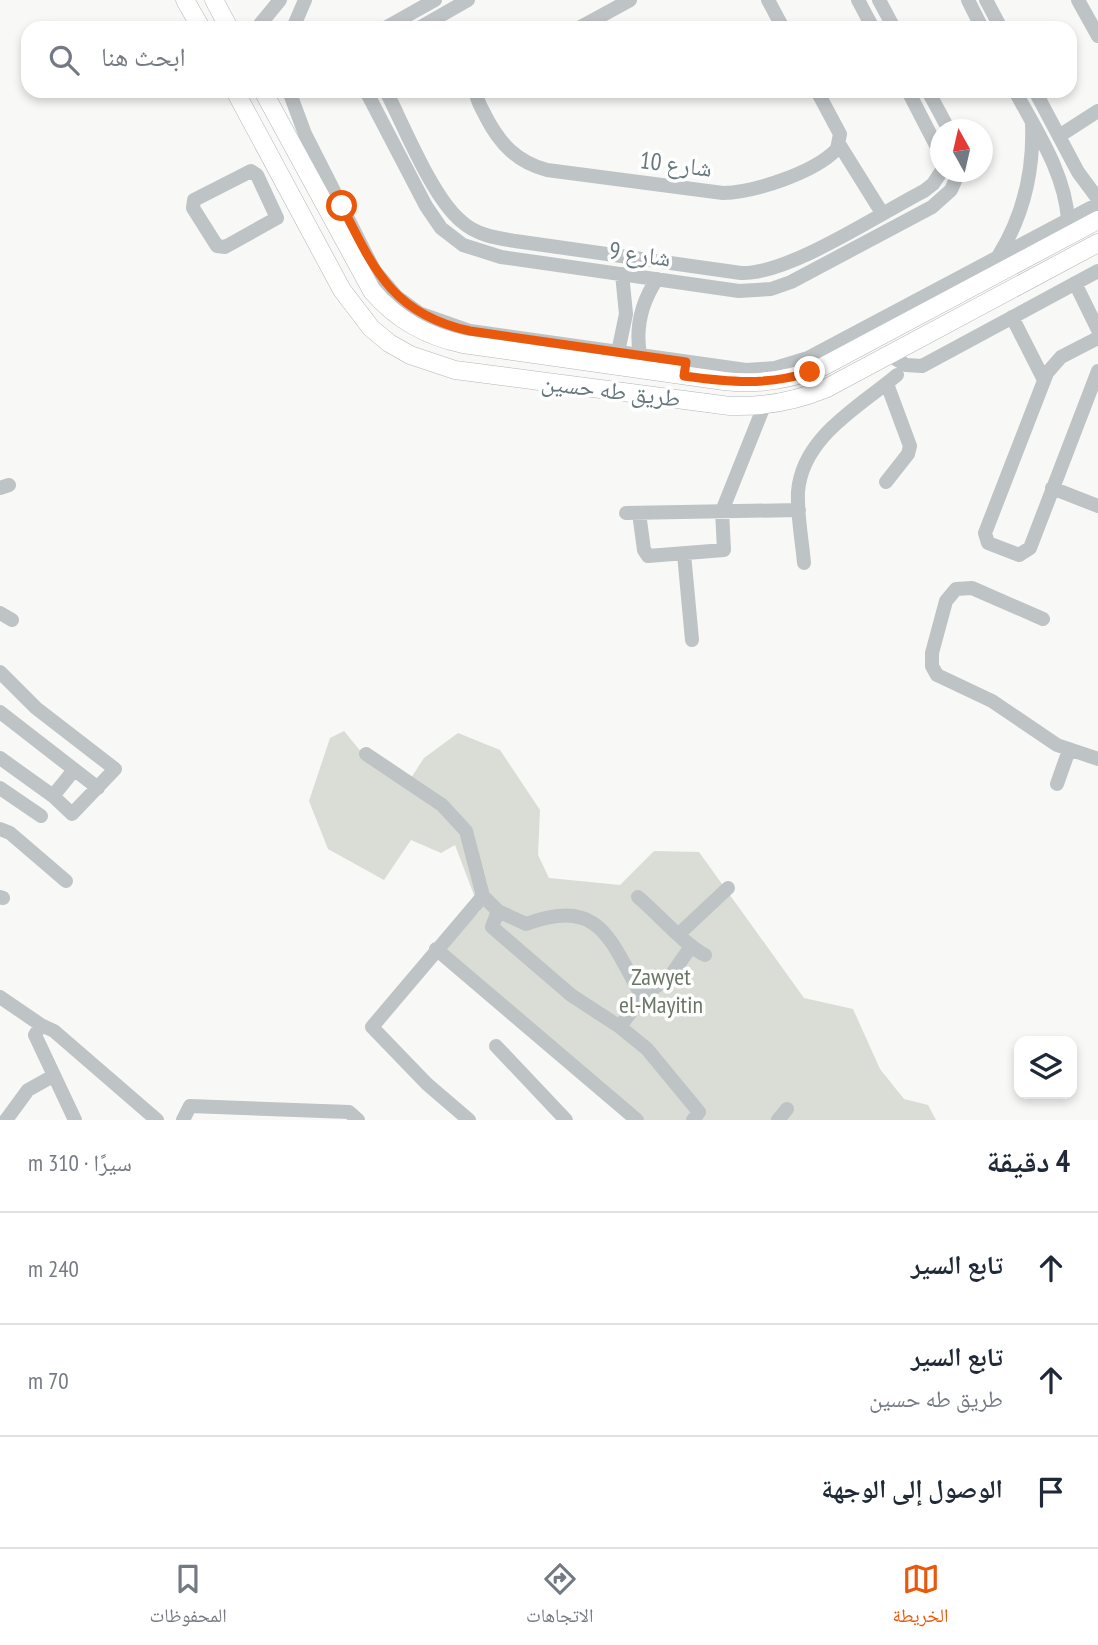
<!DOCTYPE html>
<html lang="ar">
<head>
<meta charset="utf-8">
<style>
	:root { --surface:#fff; --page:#f6f6f7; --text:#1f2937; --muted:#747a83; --line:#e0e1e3; --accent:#ea580c }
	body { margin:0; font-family:"PT Sans Narrow","Noto Naskh Arabic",sans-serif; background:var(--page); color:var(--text); direction:rtl }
	.controls { position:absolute; right:21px; bottom:21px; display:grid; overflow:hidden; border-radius:14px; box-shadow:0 4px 10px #0003 }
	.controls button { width:63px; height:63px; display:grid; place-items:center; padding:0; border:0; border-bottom:2px solid var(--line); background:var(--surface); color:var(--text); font:35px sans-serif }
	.compass { position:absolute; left:930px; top:119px; width:63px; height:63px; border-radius:50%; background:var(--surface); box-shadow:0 4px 10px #0003; rotate:352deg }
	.stop { position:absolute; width:21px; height:21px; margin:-16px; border:5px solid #ea580c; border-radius:50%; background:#fff }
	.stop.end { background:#ea580c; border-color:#fff; box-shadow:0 2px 7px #0008 }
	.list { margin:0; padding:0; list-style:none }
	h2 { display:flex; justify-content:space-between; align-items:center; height:91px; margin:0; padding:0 28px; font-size:30px }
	h2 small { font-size:23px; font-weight:400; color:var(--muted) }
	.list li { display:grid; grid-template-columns:46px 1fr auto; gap:21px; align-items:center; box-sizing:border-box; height:112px; padding:0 28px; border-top:2px solid var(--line) }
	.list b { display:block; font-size:26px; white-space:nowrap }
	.list p { margin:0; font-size:23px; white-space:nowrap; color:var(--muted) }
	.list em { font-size:23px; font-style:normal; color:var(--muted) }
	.icon { flex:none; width:38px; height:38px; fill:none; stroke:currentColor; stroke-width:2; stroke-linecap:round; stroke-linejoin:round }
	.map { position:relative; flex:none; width:1098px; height:1120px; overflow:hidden; direction:ltr }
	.search { position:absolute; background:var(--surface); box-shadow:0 4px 10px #0003; left:21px; right:21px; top:21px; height:77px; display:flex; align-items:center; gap:18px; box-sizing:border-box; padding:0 24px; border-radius:21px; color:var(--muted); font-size:26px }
	.sheet { height:427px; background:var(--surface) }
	nav { display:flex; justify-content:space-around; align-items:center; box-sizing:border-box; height:98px; border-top:2px solid var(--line); background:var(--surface); font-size:19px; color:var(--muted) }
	nav a { display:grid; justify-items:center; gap:4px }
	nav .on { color:var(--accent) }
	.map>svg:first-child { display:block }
</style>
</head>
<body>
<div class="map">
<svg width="1098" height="1120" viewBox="0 0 1098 1120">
	<rect width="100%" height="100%" fill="#f8f8f6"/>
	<!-- green -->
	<path fill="#d9ddd6" d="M344,731L362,753L409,781L424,758L458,733L500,750L540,810L538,855L549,878L620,885L654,851L699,852L804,998L853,1009L880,1069L904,1099L928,1105L936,1120H642L438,949L480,911L455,845L441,853L411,840L384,880L328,849L309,801L330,738Z"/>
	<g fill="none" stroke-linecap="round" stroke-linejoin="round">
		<defs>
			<path id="major" d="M185,0L201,28
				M214,0L229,28
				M235,91L342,290L371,328L389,343L410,355L455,370L730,406C764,407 793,402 825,389L1098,243
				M263,91L372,291C397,320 426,336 463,344L724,381C759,385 790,380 822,367L1098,220"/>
		</defs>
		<!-- major casing -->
		<use href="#major" stroke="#b2b7b9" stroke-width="19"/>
		<!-- minor -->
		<path stroke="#bec3c5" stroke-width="14" d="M768,0L783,28
			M858,0L873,28
			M879,0L894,28
			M968,0L982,28
			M986,0L1001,28
			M1078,0L1098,36
			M257,28L280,0
			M293,28L305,0
			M385,28L435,0
			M419,28L468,0
			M579,28L630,0
			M289,91L305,134L374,270L397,297L419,313L470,331L746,370L775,368L808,358L1098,204
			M366,91L426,206L441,228L463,245L501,257L739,291L771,289L791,282L932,207L951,190L959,172
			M386,91C404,126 432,197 461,221C476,235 496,238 515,241L741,273C788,275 879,214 924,191L933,184L941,172
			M476,91C476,101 482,108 486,117C500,144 517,162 547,170L723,193C755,192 814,173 837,149L840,134L817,91
			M908,91L940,153
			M928,91L949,130
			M1015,91C1037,132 1065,173 1068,220
			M1035,91L1078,172L1098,199
			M1059,136L1098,111
			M839,144L882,213
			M251,171L257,175L277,218L225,247L217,246L193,208L194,200Z
			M999,255C1024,214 1034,170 1032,123
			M1075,283L1098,330
			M1012,317L1044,380
			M1098,338L1061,357L1047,373L985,533L988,543L1019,555L1030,548L1098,371
			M618,352L626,314L622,274
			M640,355C635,327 641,303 657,279
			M889,355L906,365L922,366L1098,271
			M886,482L908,454L910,446L887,384
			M0,488L9,485
			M1052,488L1098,506
			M626,513L799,510
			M639,513L644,550L648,556L724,550L722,511L764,406
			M684,554L692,640
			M804,563C802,540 797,515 798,492C802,437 859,407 897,375
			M0,613L12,620
			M1043,619L972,588L956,589L946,601L932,653V666L937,675L992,701L1057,745L1098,759
			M0,672L36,708L115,769L72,814L53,796L0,758
			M0,712L98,788
			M366,754L442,805L466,831L483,896L498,911L526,924C601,897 609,939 642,996
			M1057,784L1069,750
			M0,788L41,816
			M53,796L74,770
			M0,829L10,833L66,881
			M0,897L3,898
			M638,897C657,913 686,946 705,955
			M498,911L492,927L571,995L620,1027L647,1049L699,1112L693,1120
			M680,933L728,888
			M436,949L637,1120
			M0,997L41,1025L54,1031L157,1120
			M41,1025L35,1035L75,1120
			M620,1027L642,996L669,978L690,948
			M496,1046L566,1120
			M6,1120L28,1090L53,1076
			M183,1120L190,1106L349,1112L358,1120
			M469,1120L427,1084L372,1027L483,896
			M778,1120L787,1109"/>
		<!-- major -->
		<use href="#major" stroke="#fff" stroke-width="18"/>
	</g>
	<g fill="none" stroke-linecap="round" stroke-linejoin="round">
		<!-- route -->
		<path stroke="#ea580c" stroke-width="9" d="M342,206C374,270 393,314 470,331L686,362L684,376C728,382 767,386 810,372"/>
	</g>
	<g text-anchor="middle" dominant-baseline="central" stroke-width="7" stroke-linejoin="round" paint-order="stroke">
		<!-- street labels -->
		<g font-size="24" fill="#66777d" stroke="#fff">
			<text transform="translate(676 164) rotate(7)">شارع 10</text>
			<text transform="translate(640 254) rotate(8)">شارع 9</text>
			<text transform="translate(611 390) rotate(7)">طريق طه حسين</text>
		</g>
		<!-- park labels -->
		<g font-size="24" fill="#6a7665" stroke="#fff">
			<text x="661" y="976">Zawyet<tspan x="661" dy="28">el-Mayitin</tspan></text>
		</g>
	</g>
</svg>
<div class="controls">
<button><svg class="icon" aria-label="layers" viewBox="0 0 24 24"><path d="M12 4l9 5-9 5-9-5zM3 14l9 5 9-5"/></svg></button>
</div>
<svg class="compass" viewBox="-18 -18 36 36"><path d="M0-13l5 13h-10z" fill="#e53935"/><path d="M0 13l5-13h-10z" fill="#747a83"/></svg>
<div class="stop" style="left:342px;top:206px"></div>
<div class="stop end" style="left:810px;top:372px"></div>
<div class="search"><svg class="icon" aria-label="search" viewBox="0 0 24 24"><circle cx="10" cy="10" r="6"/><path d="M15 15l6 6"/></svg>ابحث هنا</div>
</div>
<section class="sheet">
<h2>4 دقيقة<small>سيرًا · 310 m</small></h2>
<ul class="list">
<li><svg class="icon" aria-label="ahead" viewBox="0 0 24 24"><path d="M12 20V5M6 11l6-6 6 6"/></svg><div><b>تابع السير</b></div><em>240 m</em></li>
<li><svg class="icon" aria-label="ahead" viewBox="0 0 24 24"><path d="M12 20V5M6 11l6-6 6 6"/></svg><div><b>تابع السير</b><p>طريق طه حسين</p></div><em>70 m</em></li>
<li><svg class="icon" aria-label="arrive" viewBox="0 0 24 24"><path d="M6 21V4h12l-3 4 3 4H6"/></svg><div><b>الوصول إلى الوجهة</b></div></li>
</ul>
</section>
<nav>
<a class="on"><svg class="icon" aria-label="map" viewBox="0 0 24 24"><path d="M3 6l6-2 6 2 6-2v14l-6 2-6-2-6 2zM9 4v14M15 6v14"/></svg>الخريطة</a>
<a><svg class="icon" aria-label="directions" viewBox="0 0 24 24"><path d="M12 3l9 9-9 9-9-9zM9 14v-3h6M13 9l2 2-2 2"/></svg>الاتجاهات</a>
<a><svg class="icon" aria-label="saved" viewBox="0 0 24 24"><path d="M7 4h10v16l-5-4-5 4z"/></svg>المحفوظات</a>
</nav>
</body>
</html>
